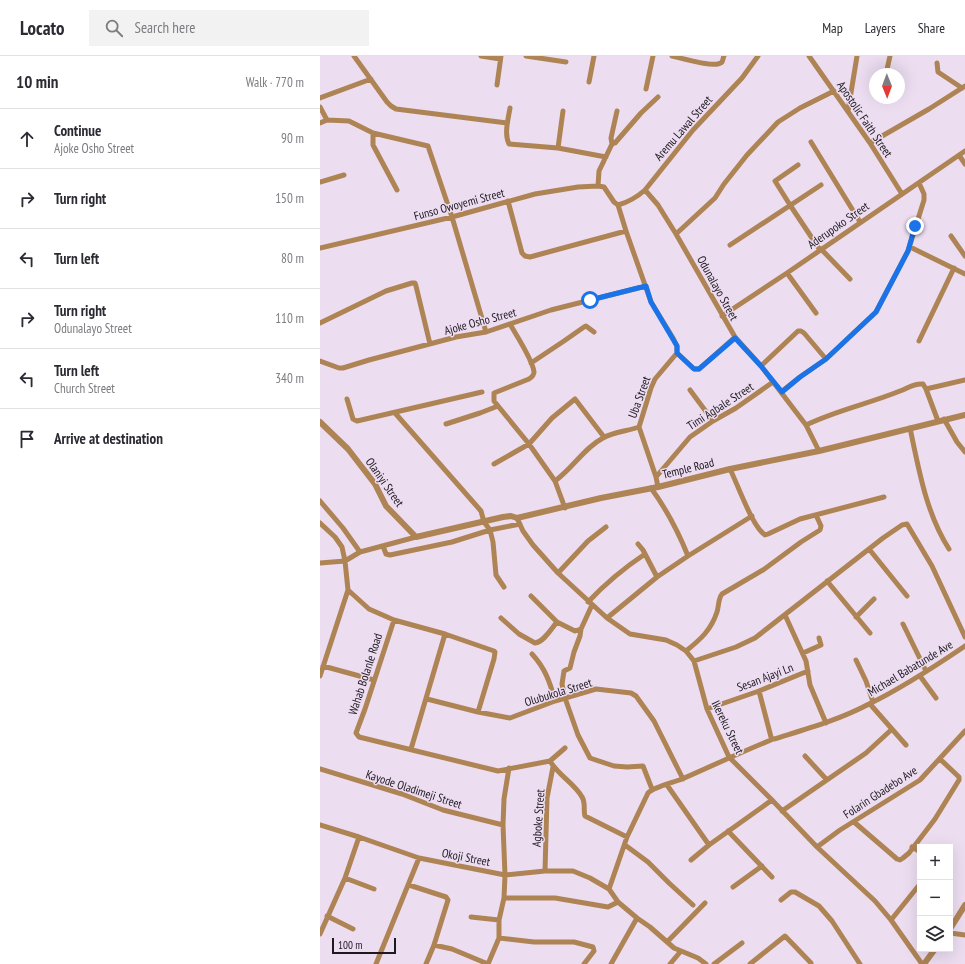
<!DOCTYPE html>
<html lang="en">
<head>
<meta charset="utf-8">
<style>
	:root { --surface:#fff; --page:#f2f2f3; --text:#2b2b33; --muted:#7c7c81; --line:#e1e1e2 }
	body { margin:0; font-family:"PT Sans Narrow",sans-serif; background:var(--page); color:var(--text) }
	.controls { position:absolute; right:12px; bottom:12px; display:grid; overflow:hidden; border-radius:0px; box-shadow:0 4px 16px #0002 }
	.controls button { width:36px; height:36px; display:grid; place-items:center; padding:0; border:0; border-bottom:1px solid var(--line); background:var(--surface); color:var(--text); font:20px sans-serif }
	.compass { position:absolute; left:549px; top:12px; width:36px; height:36px; border-radius:50%; background:var(--surface); box-shadow:0 4px 16px #0002; rotate:179deg }
	.scale { position:absolute; left:12px; bottom:10px; width:64px; box-sizing:border-box; padding-left:4px; border:2px solid #1e181f; border-top:0; font-size:11px; line-height:14px; white-space:nowrap; color:#1e181f; -webkit-text-stroke:3px #ecddf1; paint-order:stroke }
	.stop { position:absolute; width:12px; height:12px; margin:-9px; border:3px solid #1a73e8; border-radius:50%; background:#fff }
	.stop.end { background:#1a73e8; border-color:#fff; box-shadow:0 1px 4px #0008 }
	.list { margin:0; padding:0; list-style:none }
	h2 { display:flex; justify-content:space-between; align-items:center; height:52px; margin:0; padding:0 16px; font-size:17px }
	h2 small { font-size:13px; font-weight:400; color:var(--muted) }
	.list li { display:grid; grid-template-columns:26px 1fr auto; gap:12px; align-items:center; box-sizing:border-box; height:60px; padding:0 16px; border-top:1px solid var(--line) }
	.list b { display:block; font-size:15px; white-space:nowrap }
	.list p { margin:0; font-size:13px; white-space:nowrap; color:var(--muted) }
	.list em { font-size:13px; font-style:normal; color:var(--muted) }
	.icon { flex:none; width:22px; height:22px; fill:none; stroke:currentColor; stroke-width:2; stroke-linecap:round; stroke-linejoin:round }
	.map { position:relative; flex:none; width:645px; height:908px; overflow:hidden }
	header { display:flex; align-items:center; gap:24px; box-sizing:border-box; height:56px; padding:0 20px; background:var(--surface); border-bottom:1px solid var(--line) }
	header strong { font-size:19px }
	nav { display:flex; gap:22px; margin-inline-start:auto; font-size:14px }
	.search { width:280px; height:36px; background:var(--page); display:flex; align-items:center; gap:10px; box-sizing:border-box; padding:0 14px; border-radius:0px; color:var(--muted); font-size:15px }
	main { display:flex }
	aside { flex:1; background:var(--surface) }
	.map>svg:first-child { display:block }
</style>
</head>
<body>
<header>
<strong>Locato</strong>
<div class="search"><svg class="icon" aria-label="search" viewBox="0 0 24 24"><circle cx="10" cy="10" r="6"/><path d="M15 15l6 6"/></svg>Search here</div>
<nav><a>Map</a><a>Layers</a><a>Share</a></nav>
</header>
<main>
<aside>
<h2>10 min<small>Walk · 770 m</small></h2>
<ul class="list">
<li><svg class="icon" aria-label="ahead" viewBox="0 0 24 24"><path d="M12 20V5M6 11l6-6 6 6"/></svg><div><b>Continue</b><p>Ajoke Osho Street</p></div><em>90 m</em></li>
<li><svg class="icon" aria-label="right" viewBox="0 0 24 24"><path d="M7 20v-9h11M14 6l5 5-5 5"/></svg><div><b>Turn right</b></div><em>150 m</em></li>
<li><svg class="icon" aria-label="left" viewBox="0 0 24 24"><path d="M17 20v-9H6M10 6l-5 5 5 5"/></svg><div><b>Turn left</b></div><em>80 m</em></li>
<li><svg class="icon" aria-label="right" viewBox="0 0 24 24"><path d="M7 20v-9h11M14 6l5 5-5 5"/></svg><div><b>Turn right</b><p>Odunalayo Street</p></div><em>110 m</em></li>
<li><svg class="icon" aria-label="left" viewBox="0 0 24 24"><path d="M17 20v-9H6M10 6l-5 5 5 5"/></svg><div><b>Turn left</b><p>Church Street</p></div><em>340 m</em></li>
<li><svg class="icon" aria-label="arrive" viewBox="0 0 24 24"><path d="M6 21V4h12l-3 4 3 4H6"/></svg><div><b>Arrive at destination</b></div></li>
</ul>
</aside>
<div class="map">
<svg width="645" height="908" viewBox="0 0 645 908">
	<rect width="100%" height="100%" fill="#ecddf1"/>
	<g fill="none" stroke-linecap="round" stroke-linejoin="round">
		<!-- minor -->
		<path stroke="#ae8455" stroke-width="5" d="M34,0L67,46L71,50L76,53L187,67
			M161,0L180,3
			M206,0L246,6
			M352,0C361,2 396,13 402,6C403,4 403,2 404,0
			M489,0L550,87L582,138
			M617,7L618,16L642,32
			M566,18L570,0
			M269,26L274,0
			M177,29L181,0
			M326,33L333,0
			M0,42L51,23
			M0,51L7,64
			M190,52C188,64 184,78 189,88L238,92L286,101
			M528,55L537,0
			M0,67L7,64L29,65L53,77L108,90L132,161L166,276
			M53,77V89L77,134
			M491,86L540,166
			M550,87L609,53L645,30
			M292,88L295,87L321,57L338,41
			M238,92L243,55
			M639,99L645,108
			M478,109L455,125L470,149L500,194
			M0,126L24,119
			M278,130L279,115L292,88L291,82L297,55
			M325,134L338,149L356,178L415,281L441,310L486,369L499,395
			M188,145L202,197L205,200L210,201L306,175
			M298,149C309,146 316,142 325,134L373,74L422,22L438,0
			M356,178L395,142L404,128L427,99L458,66L480,52L514,35
			M631,180L645,200
			M410,189L501,129
			M590,191L645,218
			M0,192L132,161L215,138L258,131L278,130L284,131L294,146L298,149L306,175L331,246L353,282L357,290V297L374,313H379L415,281
			M501,193L530,223
			M467,217L496,257
			M402,260L467,217L645,95
			M0,267L66,235L92,227H95L96,230L110,288
			M190,268C196,279 213,304 214,316C214,319 212,321 209,323L174,337V345L209,388L235,425L245,452
			M599,285L634,212
			M0,305L19,312H23L49,304L136,281L166,276L231,254L326,230
			M211,307L244,285L264,271L266,270L274,276
			M441,310L478,275H481L484,277L506,303
			M606,333L645,324
			M370,334L393,365
			M461,336L480,321L506,303L556,256L588,195L604,144V138L599,127
			M27,343L33,363L37,365L162,336
			M75,357L161,455L164,466L170,474L173,486L176,519L184,531
			M624,363L637,386L645,396
			M126,368L160,357L178,350
			M486,369C517,354 548,348 580,335C588,332 594,327 603,328L606,333L618,365
			M590,372C599,414 606,457 629,493
			M174,408L209,388L232,362L255,343L284,381
			M410,413C418,429 432,470 445,479L448,478L480,463L564,441
			M336,421L319,371L331,332L335,323L357,297
			M235,425C253,412 264,392 283,382C293,376 308,375 319,371
			M338,431L336,421L370,381L393,365L416,352L453,326
			M331,432C347,454 358,475 368,500
			M0,445L23,472L40,496
			M197,462L203,475L213,489L238,517L287,562L310,578L346,584L357,589L366,595L374,605L387,653L409,701L452,744L497,791L555,845L571,864L602,908
			M0,467L15,481L22,491L25,505L28,534L0,620
			M318,488L323,494L337,521
			M63,490L66,498L70,499L132,486L170,474L200,468
			M549,493L587,540
			M0,507L25,505L40,496L96,481
			M238,517L268,485L286,471
			M507,525L550,577
			M28,534L49,553L74,564L125,578L174,595L175,596L174,603L158,656
			M211,540L237,566L255,575L261,573L272,549
			M268,546C285,528 304,512 325,498
			M465,559L486,605L490,629L506,667
			M536,561L554,543
			M181,562L199,578L215,587C224,586 231,573 237,566
			M287,562L337,521L368,500L432,460
			M74,564L45,653L36,677L39,681L178,715L230,705L245,692
			M583,568L606,615
			M261,573L260,580L254,596L250,612L244,615L242,628L245,642L258,679L270,702L294,710L307,711L323,710L332,733
			M366,595C381,583 391,574 397,556C399,550 398,543 402,538L443,514L481,486L500,474L501,470L496,459
			M483,597L501,589L499,582
			M212,598C225,612 230,626 235,645
			M536,604L546,625L553,646
			M374,605L416,591L435,582L563,482L582,469L587,468L612,510L645,581
			M3,610L54,624
			M600,620L616,642
			M439,635L451,681
			M107,643L158,656L190,662L235,645L276,633L311,637L316,640L334,665L363,723
			M550,648L586,689
			M387,653L439,635L488,615
			M454,683C486,673 519,664 549,648C582,632 614,611 645,590
			M91,693L125,578
			M485,700L507,724
			M230,705C238,719 255,728 262,741C266,747 263,754 265,760L307,781
			M0,713L82,738L123,754L183,769
			M347,729L389,789
			M462,755L546,697L571,674
			M534,766L577,803L580,804L583,802L589,797L615,763L639,724V721L620,703
			M0,769L39,781L99,802L185,819L225,815H253L270,822L289,833
			M408,775L452,821
			M305,789L328,806L349,827L373,849
			M497,791L520,774L600,724L645,675
			M592,791L600,796
			M371,804L389,789L452,744
			M225,815L227,742L233,711
			M25,822L54,833
			M89,829L126,841L128,844L114,889L106,908
			M413,831L442,810
			M184,842H235L288,851L298,846
			M461,844L471,836H475L499,850L512,865L540,908
			M7,860L33,873
			M151,861L179,864L184,842L185,819L183,769L184,743L189,712
			M317,862L330,871L354,892L378,902L386,908
			M179,864V882L214,886H254L273,891L274,895L264,908
			M571,864L600,828
			M630,877L645,879
			M0,878L25,822L39,781
			M347,886L385,847
			M114,889L132,893L168,908
			M56,908L99,802
			M168,908L179,882
			M291,908L317,862L298,846L289,833L307,781L328,737C334,731 352,727 362,723C392,710 421,696 451,684
			M350,908L361,895
			M394,908L422,887
			M430,908L465,880L491,907"/>
		<!-- tertiary -->
		<path stroke="#ae8455" stroke-width="6" d="M0,366L28,393L55,428L66,450L96,481L183,461L191,460L197,462L281,442L338,431L410,413L499,395L645,359
			M630,873L645,849
			M604,908L615,893"/>
	</g>
	<g fill="none" stroke-linecap="round" stroke-linejoin="round">
		<!-- route -->
		<path stroke="#1a73e8" stroke-width="5" d="M270,244L326,230L331,246L357,290V297L374,313H379L415,282L441,310L462,336L480,321L506,303L556,256L588,195L595,170"/>
	</g>
	<g text-anchor="middle" dominant-baseline="central" stroke-width="3" stroke-linejoin="round" paint-order="stroke">
		<!-- street labels -->
		<g font-size="12" fill="#1e181f" stroke="#ecddf1">
			<text transform="translate(545 63) rotate(56)">Apostolic Faith Street</text>
			<text transform="translate(363 72) rotate(-49)">Aremu Lawal Street</text>
			<text transform="translate(139 148) rotate(-15)">Funso Owoyemi Street</text>
			<text transform="translate(518 169) rotate(-35)">Aderupoko Street</text>
			<text transform="translate(398 232) rotate(61)">Odunalayo Street</text>
			<text transform="translate(160 265) rotate(-15)">Ajoke Osho Street</text>
			<text transform="translate(319 341) rotate(-70)">Uba Street</text>
			<text transform="translate(400 350) rotate(-33)">Timi Agbale Street</text>
			<text transform="translate(368 412) rotate(-14)">Temple Road</text>
			<text transform="translate(65 426) rotate(55)">Olaniyi Street</text>
			<text transform="translate(590 612) rotate(-31)">Michael Babatunde Ave</text>
			<text transform="translate(45 618) rotate(-72)">Wahab Bolanle Road</text>
			<text transform="translate(445 621) rotate(-21)">Sesan Ajayi Ln</text>
			<text transform="translate(238 636) rotate(-17)">Olubukola Street</text>
			<text transform="translate(408 671) rotate(64)">Ikereku Street</text>
			<text transform="translate(94 733) rotate(18)">Kayode Oladimeji Street</text>
			<text transform="translate(560 736) rotate(-33)">Folarin Gbadebo Ave</text>
			<text transform="translate(218 762) rotate(-86)">Agboke Street</text>
			<text transform="translate(146 801) rotate(11)">Okoji Street</text>
		</g>
	</g>
</svg>
<div class="controls">
<button>+</button>
<button>−</button>
<button><svg class="icon" aria-label="layers" viewBox="0 0 24 24"><path d="M12 4l9 5-9 5-9-5zM3 14l9 5 9-5"/></svg></button>
</div>
<svg class="compass" viewBox="-18 -18 36 36"><path d="M0-13l5 13h-10z" fill="#e53935"/><path d="M0 13l5-13h-10z" fill="#7c7c81"/></svg>
<div class="scale">100 m</div>
<div class="stop" style="left:270px;top:244px"></div>
<div class="stop end" style="left:595px;top:170px"></div>
</div>
</main>
</body>
</html>
